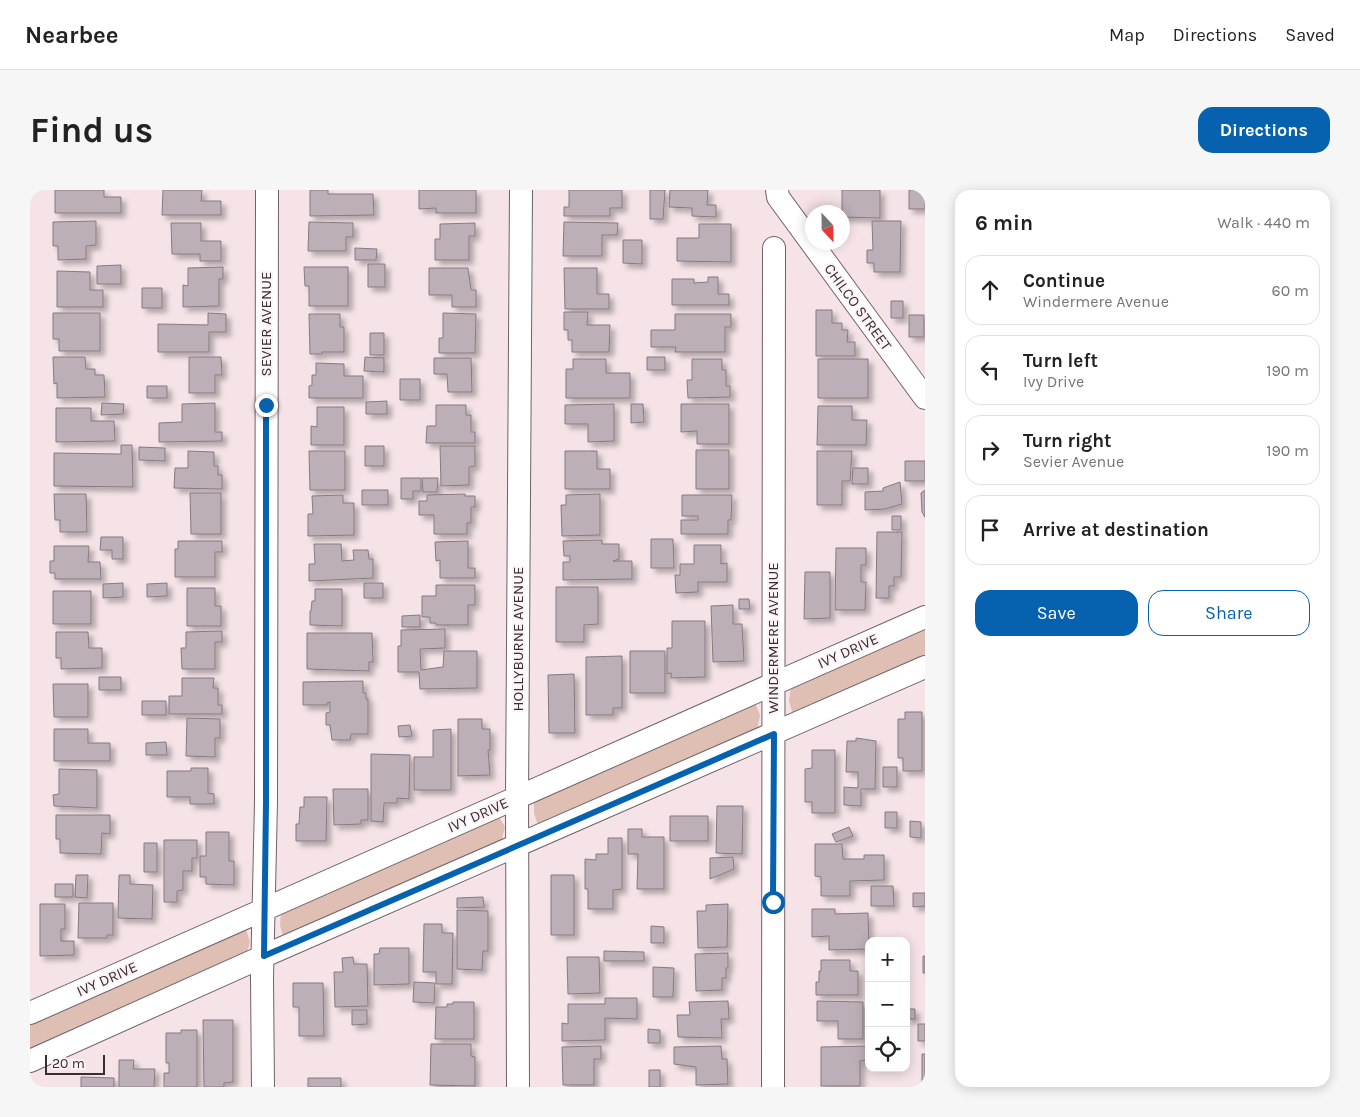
<!DOCTYPE html>
<html lang="en">
<head>
<meta charset="utf-8">
<style>
	:root { --surface:#fff; --page:#f6f6f6; --text:#222; --muted:#767676; --line:#e0e0e0; --accent:#0661ae }
	body { margin:0; font-family:Karla,sans-serif; background:var(--page); color:var(--text) }
	.controls { position:absolute; right:15px; bottom:15px; display:grid; overflow:hidden; border-radius:10px; box-shadow:0 2px 12px #0003 }
	.controls button { width:45px; height:45px; display:grid; place-items:center; padding:0; border:0; border-bottom:1px solid var(--line); background:var(--surface); color:var(--text); font:25px sans-serif }
	.compass { position:absolute; left:775px; top:15px; width:45px; height:45px; border-radius:50%; background:var(--surface); box-shadow:0 2px 12px #0003; rotate:158deg }
	.scale { position:absolute; left:15px; bottom:12px; width:60px; box-sizing:border-box; padding-left:5px; border:2px solid #362f31; border-top:0; font-size:14px; line-height:18px; white-space:nowrap; color:#362f31; -webkit-text-stroke:4px #fdf2f5; paint-order:stroke }
	.stop { position:absolute; width:15px; height:15px; margin:-11px; border:4px solid #0661ae; border-radius:50%; background:#fff }
	.stop.end { background:#0661ae; border-color:#fff; box-shadow:0 1px 5px #0008 }
	.list { margin:0; padding:0; list-style:none }
	h2 { display:flex; justify-content:space-between; align-items:center; height:65px; margin:0; padding:0 20px; font-size:21px }
	h2 small { font-size:16px; font-weight:400; color:var(--muted) }
	.list li { display:grid; grid-template-columns:32px 1fr auto; gap:15px; align-items:center; box-sizing:border-box; height:70px; margin:0 10px 10px; padding:0 10px; border:1px solid var(--line); border-radius:15px }
	.list b { display:block; font-size:19px; white-space:nowrap }
	.list p { margin:0; font-size:16px; white-space:nowrap; color:var(--muted) }
	.list em { font-size:16px; font-style:normal; color:var(--muted) }
	.actions { display:flex; gap:10px; padding:15px 20px }
	.actions a { flex:1; padding:11px 0; border:1px solid var(--accent); border-radius:15px; text-align:center; font-size:18px; color:var(--accent) }
	.actions .main { background:var(--accent); color:#fff }
	.icon { flex:none; width:28px; height:28px; fill:none; stroke:currentColor; stroke-width:2; stroke-linecap:round; stroke-linejoin:round }
	.map { position:relative; flex:none; width:895px; height:897px; overflow:hidden; border-radius:15px }
	header { display:flex; align-items:center; gap:30px; box-sizing:border-box; height:70px; padding:0 25px; background:var(--surface); border-bottom:1px solid var(--line) }
	header strong { font-size:24px }
	nav { display:flex; gap:28px; margin-inline-start:auto; font-size:18px }
	.intro { display:flex; align-items:center; justify-content:space-between; box-sizing:border-box; height:120px; padding:0 30px }
	h1 { margin:0; font-size:35px }
	.button { padding:12px 22px; border-radius:15px; background:var(--accent); color:#fff; font-size:18px; font-weight:700 }
	main { display:flex; gap:30px; padding:0 30px }
	aside { flex:1; background:var(--surface); border-radius:15px; box-shadow:0 2px 12px #0003 }
	.map>svg:first-child { display:block }
</style>
</head>
<body>
<header>
<strong>Nearbee</strong>
<nav><a>Map</a><a>Directions</a><a>Saved</a></nav>
</header>
<div class="intro"><h1>Find us</h1><a class="button">Directions</a></div>
<main>
<div class="map">
<svg width="895" height="897" viewBox="0 0 895 897">
	<defs>
		<filter id="shadow"><feDropShadow dx="4.5" dy="4.5" stdDeviation="2.5" flood-color="#0004"/></filter>
	</defs>
	<rect width="100%" height="100%" fill="#f5e3e7"/>
	<!-- green -->
	<path fill="#dfbfb3" d="M895,437V466L763,525L759,511L761,496Z
		M725,513L730,525L727,540L508,635L504,623V609Z
		M468,625L475,637L471,653L254,748L250,736L251,722Z
		M216,739L220,752L216,766L0,862V833Z"/>
	<!-- building -->
	<path fill="#bdafb8" stroke="#877982" filter="url(#shadow)" d="M25,0H74V7H91V23H25Z
		M133,0H172L171,11H191V25H132Z
		M280,0H298V4H343L344,25L280,26Z
		M389,0H446V23H406V18L389,19Z
		M539,0H592V18H580V26H534V17H539Z
		M620,0H635L633,29H620Z
		M640,0H678L677,15H686V27L662,26V18L639,17Z
		M812,0H850V28L812,27Z
		M879,0H895V19H879Z
		M66,31V55L56,56V69L28,70V56H23V32Z
		M842,31H871L870,82H844V73H837V60H843Z
		M279,32L323,33V47H316V61H278Z
		M534,32L588,33L587,45H572V66H533Z
		M141,33H171V51H191V71H170V64H142Z
		M445,33V46H439V70H405V49H410V34Z
		M669,34H701V72L647,71V48H669Z
		M593,50H612V74L593,73Z
		M325,58L347,59L346,70H325Z
		M338,74H355V97H338Z
		M91,75V94H67V76Z
		M193,77V89H189V116L153,117V95L158,96V78Z
		M274,77H318V116H279V96H275Z
		M399,78H438L441,100H446V117H422V105H399Z
		M534,78H567V104H579V119H535Z
		M27,81L60,82V100H73V117H27Z
		M678,87H688V104H699V115H642V89H664V93L678,92Z
		M112,98H132V118H112Z
		M861,111H873V128H861Z
		M786,120H802V133H812V140H818L817,152H825V166H786Z
		M534,122H558L557,135H580L579,162H542V150H538V140H534Z
		M23,123H70V161H29V149H23Z
		M178,123L196,124V142H179V162H128V134L178,135Z
		M413,123L446,124L445,163H409V148H413Z
		M279,124H310V137H314V162H292V164H280Z
		M645,124H701V137H695V162H645L646,157H621V140H645Z
		M879,125H894V147H879Z
		M340,143H354V165H340Z
		M23,167H55L56,179H65V185H74L75,207L27,208V193L24,194Z
		M159,167H191L192,185H185V203H159Z
		M335,167L354,168V182L334,181Z
		M617,167H635V180H617Z
		M404,168H441L442,202H418L417,184H404Z
		M543,169H576V183H600V208H536V179H543Z
		M662,169H692V180H696V196H700V207L658,208L657,190H662Z
		M788,169H838V208H788Z
		M286,173L314,174V186H333V208H279V196L282,195V185H286Z
		M370,189H390V210H370Z
		M117,196H137V208H117Z
		M357,211V224H336V212Z
		M72,213L94,214L93,224L71,225Z
		M185,213V242H192V251L129,252V233L152,232V214Z
		M584,214V251L558,252V234H535V215Z
		M601,214H613L614,232L601,233Z
		M651,214H699V254H667V241L651,242Z
		M406,215H436V225H441V242H445V253H396L397,236H406Z
		M788,216H822V230H837L836,255H787Z
		M287,217H314V255H281V236L287,237Z
		M26,218H61V231H84L85,251L26,252Z
		M91,255H102L103,297L24,296V263L91,264Z
		M335,256H354V276H335Z
		M410,256H445V276L439,277V295L411,296Z
		M109,257L135,258V271L109,270Z
		M666,260H699V299H666Z
		M158,261L184,262V276H188V285H192V299L144,298L145,278H158Z
		M279,261H315V300H280Z
		M535,261H567V279H580V299H535Z
		M787,261H822L820,291H812V315H787Z
		M875,271H895V291H875Z
		M823,278H838V294H822Z
		M371,288H391V301H383V309H371Z
		M392,288H408L407,302H393Z
		M870,292L872,314L855,319L835,320V302L853,301V298Z
		M332,300H358V315H332Z
		M895,300V327L892,322L891,303Z
		M160,303H191V344H161Z
		M24,304H56L57,342H30V330H25Z
		M435,304V306H445V317H441V333H437V344H404V325H389V311H397V305Z
		M570,304V345L532,346L531,315H536V305Z
		M313,305V313H324V345L278,346V324H283L282,306Z
		M652,305H702L701,330H698V344H651V330H668V326H652Z
		M862,326H871V340H862Z
		M847,342H872L871,387H864V396H859V408H846Z
		M71,347H93V369H82V360H70Z
		M621,349H643L644,378H621Z
		M572,350V354H589V369L583,371H602V389L533,390V372H540V366H534L533,351Z
		M148,351H192V362H185V387H145V359H148Z
		M438,351V378H445V388H410V370L406,371L405,352Z
		M284,354H311L312,371L324,370L323,360H338L339,369H343V388L279,391V374H285Z
		M664,355H691V374L697,373V392H668V402L646,403L645,385H650V374H664Z
		M24,356H59L58,372H70L71,389H25V383H20V371H24Z
		M806,358H836V375H831V392H836L835,420H805Z
		M775,382H800V428L774,429Z
		M93,393V407L73,408V394Z
		M137,393V406L117,407V394Z
		M334,393H353V408H334Z
		M406,395H445V415H438V435H406V433H400V427H392V406H406Z
		M526,397H568V434L554,435V452H526Z
		M157,398H185V416H191V436H157Z
		M285,399H312V436L280,435V421H281L282,411H285Z
		M23,401H61V434H23Z
		M709,409H719L720,419H709Z
		M703,415V434H712L714,471L683,472L681,416Z
		M390,425V437H372V426Z
		M642,431H675V487L641,488V483L637,484V458H642Z
		M415,439V458L390,459L391,480L413,477L414,461H447V498L390,499L389,482H368V456H371V440Z
		M192,441V452H185V479H152L151,458H156V442Z
		M26,442H58L59,458H72V478L31,479V468H26Z
		M277,443H342L343,472H339V481L277,479Z
		M600,461H635V503H600Z
		M592,466V518H583V525H556V467Z
		M544,484L545,543H519L518,485Z
		M69,487H91V500H69Z
		M152,488H184L183,498H188V515H192V524H139V506H152Z
		M333,491V503H336V509H338V544H321L320,550H302L300,535H296V523L300,522V512L297,513V515H273V492Z
		M23,494H58V527H24Z
		M112,511H136V525H112Z
		M875,522H892V581H873V568H868V529H875Z
		M157,528L190,529V548H185V567L156,566Z
		M428,529H452V539H460V560H458L460,585L428,586Z
		M380,535L382,546L369,547L368,536Z
		M24,539H58V553H80V571H24Z
		M421,539V600H384V567H403V540Z
		M826,548L846,551L845,599H831V616L814,615V597L828,598V582H816L817,551H826Z
		M136,552L137,565H116V553Z
		M782,560H805V623H782V612H775V579L782,578Z
		M341,564L380,565L379,609L367,608V613H354L353,632L341,631Z
		M853,577H867V597H853Z
		M161,578H178V603L184,604V614H160V607H137V581H161Z
		M29,579L67,580V618L24,616L23,605L29,604Z
		M303,599H338V630H331V634L304,635Z
		M274,607H297L296,651H266V634H269L270,617H274Z
		M687,616H713L712,664L686,663Z
		M855,622H867V638H855Z
		M26,625H80V644L72,643L71,664L30,663V649H26Z
		M640,626H678V651H640Z
		M880,631L891,632V648L880,647Z
		M819,637L823,646L806,652L802,644Z
		M598,639H612V647H634V699H607L608,664H598Z
		M176,642H199V671H204V695L176,694V687H170V666H176Z
		M578,648H592V699L583,700V719H558V699H555V669L566,670V664H578Z
		M134,650H167V668H162V681H153V700L147,701V712H134Z
		M114,653H127V682H114Z
		M785,654H812L813,669H834V665H854V690L820,691V706H791V687L785,686Z
		M703,667L704,679L680,689V668Z
		M46,685H58L57,708L45,707Z
		M89,685H100V694L123,695L122,729L88,728Z
		M521,685H544V745H521Z
		M25,694H43V707H25Z
		M841,696H863L864,716H841Z
		M883,703H895V716L883,717Z
		M453,707L454,717L427,718V708Z
		M49,713H83V745H77V748H48Z
		M10,714H35V739H31V751H44V765L10,766Z
		M698,714L697,757L668,758L667,721H676V715Z
		M782,719H805V724L838,723L839,759L799,760V746L782,747Z
		M427,720L458,721V761H453L452,780L427,779Z
		M394,734H412V743H423L422,794H406V782H393Z
		M621,736L634,737V753H621Z
		M350,758H379V794L344,795V764H349Z
		M574,761L614,762V771H574Z
		M698,763V778H696V788H692V800L666,801L665,764Z
		M893,766H895V783H893Z
		M323,767L324,774H337L338,816L305,817L304,782H313L312,768Z
		M537,767H569L570,803L538,804Z
		M791,770H820V781H828V805H786V792H789V781H791Z
		M623,777L644,778L643,807H623Z
		M384,792L405,793L404,813L383,812Z
		M263,793H293L294,846H269V817H263Z
		M575,808H607V829L575,828V850L532,851V833L538,834V814H575Z
		M698,811L699,829H691L692,848L648,847L647,825H660L659,812Z
		M787,811L833,812V849H808V831H787Z
		M423,812H444V849H405L406,817H417V814H423Z
		M876,819H885V829H876Z
		M322,820H337V834L322,835Z
		M173,830H203V892L194,893V897H174Z
		M888,834H895V851H888Z
		M618,839L630,840V853H618Z
		M151,840H167V897H134V883H139V873H136V843H151Z
		M401,854H441V866L445,867V896L400,895Z
		M571,856V869H564V895H533L532,857Z
		M691,856L692,869H697L698,894L666,895V877L644,874V857Z
		M839,856V870L830,871V896H791V857Z
		M892,864H895V896H892Z
		M89,870H104L103,879H125L124,897H89Z
		M619,880H630V897H619Z
		M51,887L84,888V897H51Z
		M278,888H311V897H278Z"/>
	<g fill="none" stroke-linecap="round" stroke-linejoin="round">
		<defs>
			<path id="minor" d="M747,0L748,7L895,208
				M0,823L895,427
				M0,871L234,766L895,477
				M233,897L232,788L236,612L237,0
				M488,897L487,607L491,0
				M743,897L744,58"/>
		</defs>
		<!-- minor casing -->
		<use href="#minor" stroke="#716266" stroke-width="24"/>
		<!-- minor -->
		<use href="#minor" stroke="#fff" stroke-width="22"/>
	</g>
	<g fill="none" stroke-linecap="round" stroke-linejoin="round">
		<!-- route -->
		<path stroke="#0661ae" stroke-width="6" d="M236,215V612L234,766L744,544L743,712"/>
	</g>
	<g text-anchor="middle" dominant-baseline="central" stroke-width="4" stroke-linejoin="round" paint-order="stroke">
		<!-- street labels -->
		<g font-size="15" fill="#362f31" stroke="#fdf2f5">
			<text transform="translate(828 117) rotate(54)">CHILCO STREET</text>
			<text transform="translate(236 134) rotate(-90)">SEVIER AVENUE</text>
			<text transform="translate(743 448) rotate(-90)">WINDERMERE AVENUE</text>
			<text transform="translate(488 449) rotate(-90)">HOLLYBURNE AVENUE</text>
			<text transform="translate(818 461) rotate(-24)">IVY DRIVE</text>
			<text transform="translate(448 625) rotate(-24)">IVY DRIVE</text>
			<text transform="translate(77 789) rotate(-24)">IVY DRIVE</text>
		</g>
	</g>
</svg>
<div class="controls">
<button>+</button>
<button>−</button>
<button><svg class="icon" aria-label="locate" viewBox="0 0 24 24"><circle cx="12" cy="12" r="6"/><path d="M12 2v4M12 18v4M2 12h4M18 12h4"/></svg></button>
</div>
<svg class="compass" viewBox="-18 -18 36 36"><path d="M0-13l5 13h-10z" fill="#e53935"/><path d="M0 13l5-13h-10z" fill="#767676"/></svg>
<div class="scale">20 m</div>
<div class="stop" style="left:743px;top:712px"></div>
<div class="stop end" style="left:236px;top:215px"></div>
</div>
<aside>
<h2>6 min<small>Walk · 440 m</small></h2>
<ul class="list">
<li><svg class="icon" aria-label="ahead" viewBox="0 0 24 24"><path d="M12 20V5M6 11l6-6 6 6"/></svg><div><b>Continue</b><p>Windermere Avenue</p></div><em>60 m</em></li>
<li><svg class="icon" aria-label="left" viewBox="0 0 24 24"><path d="M17 20v-9H6M10 6l-5 5 5 5"/></svg><div><b>Turn left</b><p>Ivy Drive</p></div><em>190 m</em></li>
<li><svg class="icon" aria-label="right" viewBox="0 0 24 24"><path d="M7 20v-9h11M14 6l5 5-5 5"/></svg><div><b>Turn right</b><p>Sevier Avenue</p></div><em>190 m</em></li>
<li><svg class="icon" aria-label="arrive" viewBox="0 0 24 24"><path d="M6 21V4h12l-3 4 3 4H6"/></svg><div><b>Arrive at destination</b></div></li>
</ul>
<div class="actions"><a class="main">Save</a><a>Share</a></div>
</aside>
</main>
</body>
</html>
